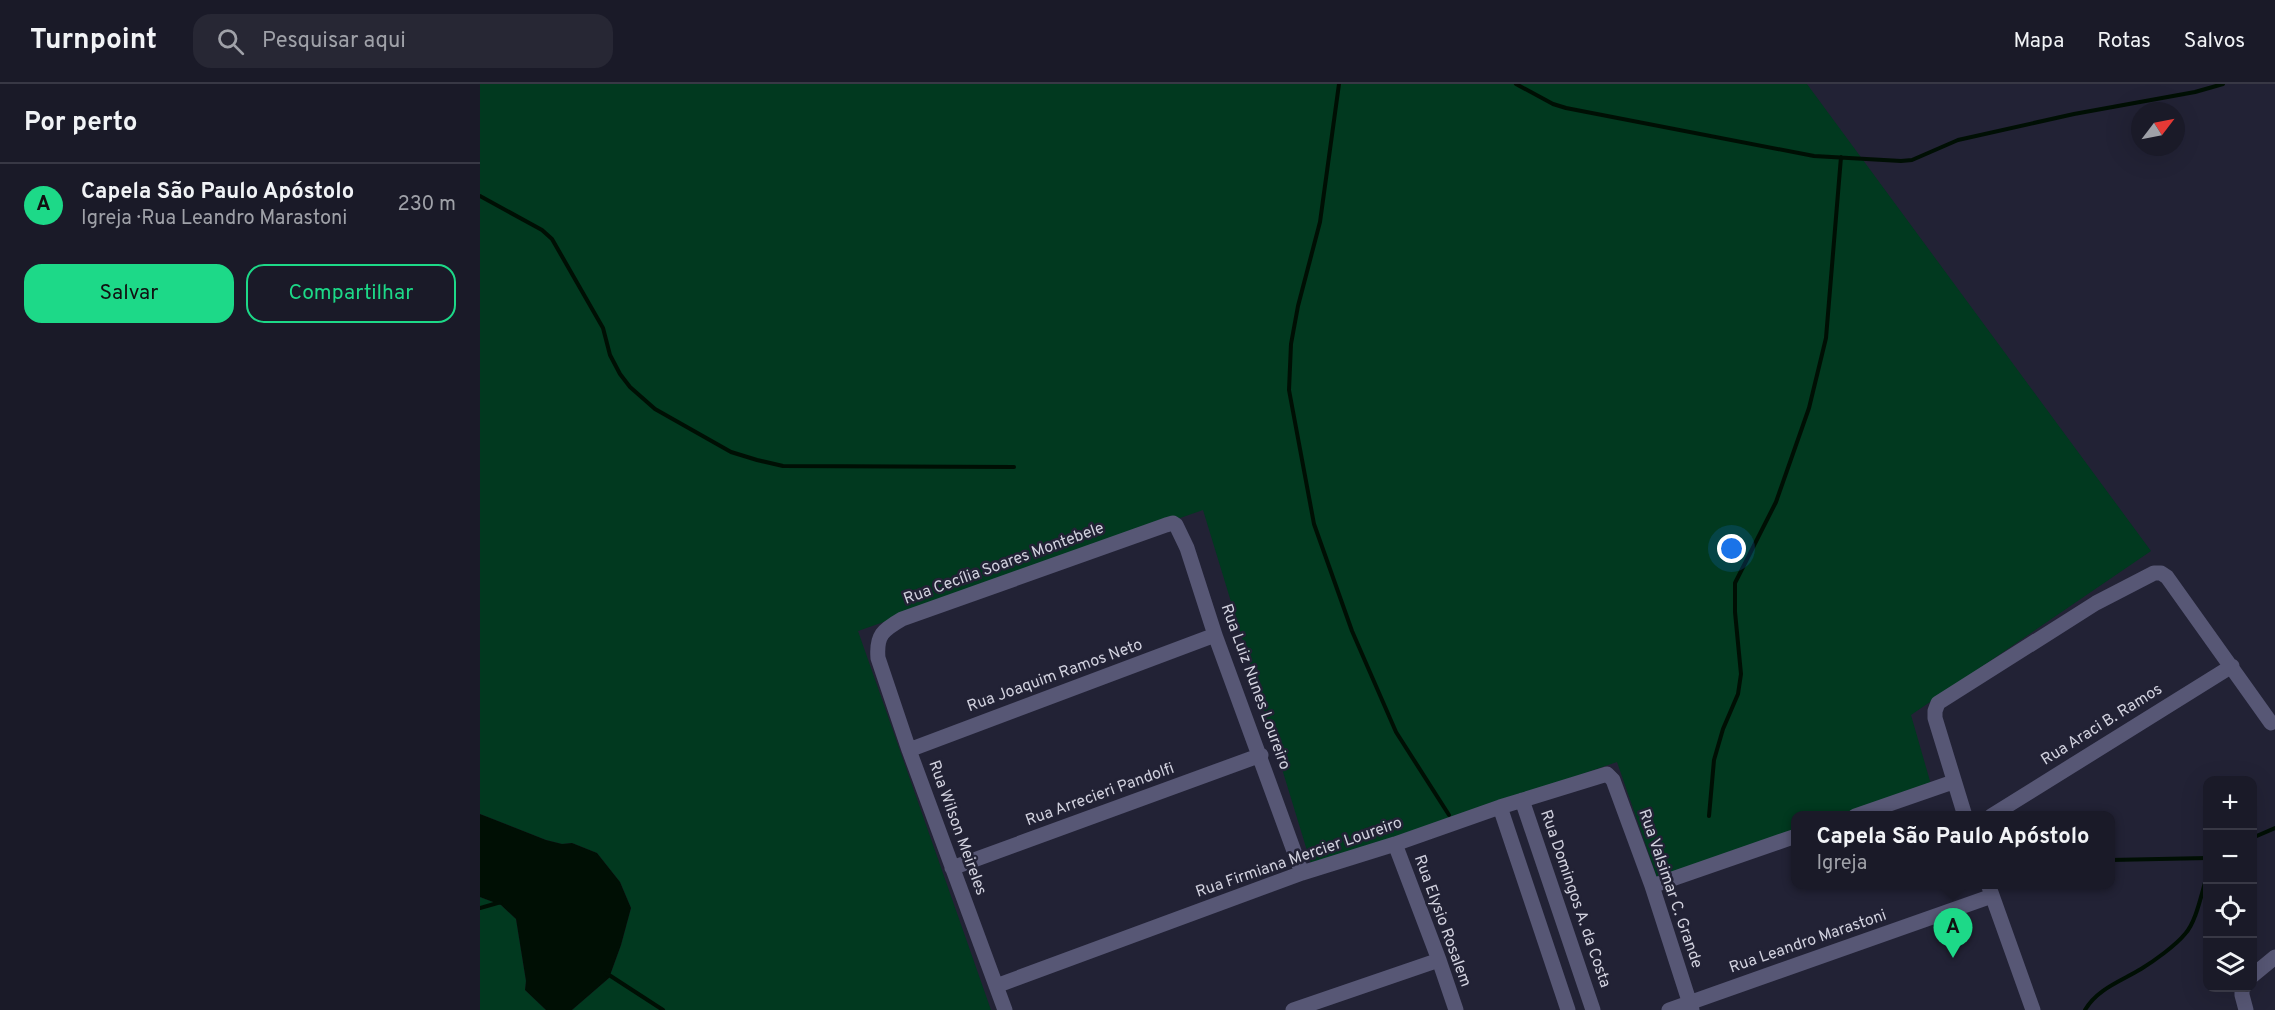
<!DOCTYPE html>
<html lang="pt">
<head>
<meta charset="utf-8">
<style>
	:root { --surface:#1a1a28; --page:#272734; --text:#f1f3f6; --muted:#9fa1a8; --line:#383845; --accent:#1dd988 }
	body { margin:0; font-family:Overpass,sans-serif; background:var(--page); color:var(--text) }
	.controls { position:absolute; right:18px; bottom:18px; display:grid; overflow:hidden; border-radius:12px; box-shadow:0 6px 24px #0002 }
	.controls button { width:54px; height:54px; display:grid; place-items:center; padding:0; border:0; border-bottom:2px solid var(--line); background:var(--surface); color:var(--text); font:30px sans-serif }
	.compass { position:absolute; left:1651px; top:18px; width:54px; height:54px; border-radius:50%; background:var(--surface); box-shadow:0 6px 24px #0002; rotate:58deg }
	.you { position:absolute; left:1252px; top:465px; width:21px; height:21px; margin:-15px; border:4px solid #fff; border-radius:50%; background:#1a73e8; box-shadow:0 0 0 9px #1a73e833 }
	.badge { display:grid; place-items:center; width:39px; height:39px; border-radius:50%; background:var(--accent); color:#111; font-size:20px; font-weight:700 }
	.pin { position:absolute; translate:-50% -50px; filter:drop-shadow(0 2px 3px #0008) }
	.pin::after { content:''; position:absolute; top:32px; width:21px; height:18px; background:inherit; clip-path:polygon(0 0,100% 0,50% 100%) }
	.popup { position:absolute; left:1311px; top:727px; width:324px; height:78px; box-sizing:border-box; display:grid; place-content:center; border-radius:12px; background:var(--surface); filter:drop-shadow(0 2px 4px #0005); font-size:20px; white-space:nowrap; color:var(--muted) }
	.popup b { font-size:22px; color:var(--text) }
	.popup::after { content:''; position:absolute; left:50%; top:100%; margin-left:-12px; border:12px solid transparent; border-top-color:var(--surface) }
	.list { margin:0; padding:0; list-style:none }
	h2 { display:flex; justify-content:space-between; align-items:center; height:78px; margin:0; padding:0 24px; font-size:26px }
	h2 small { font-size:20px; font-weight:400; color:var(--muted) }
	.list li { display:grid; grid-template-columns:39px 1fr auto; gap:18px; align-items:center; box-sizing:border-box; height:84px; padding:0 24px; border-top:2px solid var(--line) }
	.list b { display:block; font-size:22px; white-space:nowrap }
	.list p { margin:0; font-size:20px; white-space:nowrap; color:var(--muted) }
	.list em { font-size:20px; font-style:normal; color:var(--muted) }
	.actions { display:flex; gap:12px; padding:18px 24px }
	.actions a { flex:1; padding:14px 0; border:2px solid var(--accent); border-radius:18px; text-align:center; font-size:21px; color:var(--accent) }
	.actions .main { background:var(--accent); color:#111 }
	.icon { flex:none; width:33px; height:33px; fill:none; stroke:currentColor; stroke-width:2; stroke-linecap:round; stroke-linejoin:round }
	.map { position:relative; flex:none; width:1795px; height:926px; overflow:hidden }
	header { display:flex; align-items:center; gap:36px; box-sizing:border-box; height:84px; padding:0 30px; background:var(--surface); border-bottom:2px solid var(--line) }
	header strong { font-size:28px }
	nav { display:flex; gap:33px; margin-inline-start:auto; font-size:21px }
	.search { width:420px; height:54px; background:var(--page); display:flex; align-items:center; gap:15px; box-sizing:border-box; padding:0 21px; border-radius:18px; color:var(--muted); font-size:22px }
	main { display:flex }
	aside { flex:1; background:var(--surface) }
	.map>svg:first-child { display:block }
</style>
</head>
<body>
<header>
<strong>Turnpoint</strong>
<div class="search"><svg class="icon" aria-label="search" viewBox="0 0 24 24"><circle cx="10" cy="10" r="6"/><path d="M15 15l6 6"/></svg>Pesquisar aqui</div>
<nav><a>Mapa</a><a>Rotas</a><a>Salvos</a></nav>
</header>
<main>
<aside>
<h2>Por perto<small></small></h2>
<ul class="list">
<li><span class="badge">A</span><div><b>Capela São Paulo Apóstolo</b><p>Igreja · Rua Leandro Marastoni</p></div><em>230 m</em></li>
</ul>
<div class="actions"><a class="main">Salvar</a><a>Compartilhar</a></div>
</aside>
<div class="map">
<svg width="1795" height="926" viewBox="0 0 1795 926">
	<rect width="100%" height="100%" fill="#222235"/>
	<!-- green -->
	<path fill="#01391f" d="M0,0H1327L1671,467L1431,631L1452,704L1373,731L1316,732L1315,752L1179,799L1137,678L832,783L723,426L378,547L511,926H92L129,894L141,861L151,824L140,798L117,769L92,759L82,760L66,756L0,730Z
		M0,813L21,821L36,835L46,897L45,906L66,926H0Z"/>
	<!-- water -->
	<path fill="#000f04" d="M0,730L66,756L82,760L92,759L117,769L140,798L151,824L141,861L129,894L92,926H66L45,906L46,897L36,835L21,821L0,813Z"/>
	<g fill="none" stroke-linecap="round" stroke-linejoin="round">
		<!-- stream -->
		<path stroke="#000f04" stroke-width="4" d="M859,0L840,138L818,222L811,260L809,306L834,440L872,547L916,648L969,731
			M1036,0L1073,20L1086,24L1334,72L1421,77L1432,76L1478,56L1594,30L1715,8L1743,0
			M0,112L62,146L72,155L123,244L130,271L140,290L150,303L175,325L251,368L277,376L303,382L534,383
			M1229,732L1234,676L1243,645L1258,610L1261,590L1255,528V499L1296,418L1329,324L1346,254L1361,73
			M1772,754L1795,744
			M1630,776L1728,774
			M0,824L21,818
			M126,889L183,926
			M1605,926C1617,905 1641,897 1661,885C1674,877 1695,862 1705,850C1717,837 1722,806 1728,789"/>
		<!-- minor -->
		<path stroke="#575775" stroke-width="15" d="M429,666L735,551
			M1042,716L1113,926
			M1020,723L1088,926
			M1375,732L1473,698
			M1485,732L1455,634V627L1458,619L1616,519L1674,489H1681L1687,493L1791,639
			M1511,732L1752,582
			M915,760L959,876L976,926
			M472,784L781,671
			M1508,800L1553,926
			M1172,802L1316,752
			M1772,892L1795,873
			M516,902L822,789L915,760L1020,723L1127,690L1133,696L1172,802L1212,926
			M1762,904V911L1766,926
			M525,926L429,666L398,574C396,551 403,546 422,535L686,441L693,439L696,441L707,464L735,551L822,789
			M813,926L959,876
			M1189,926L1512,812"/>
	</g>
	<g text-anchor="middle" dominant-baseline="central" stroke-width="5" stroke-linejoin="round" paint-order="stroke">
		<!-- street labels -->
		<g font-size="16" fill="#d1d1de" stroke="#222235">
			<text transform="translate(524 480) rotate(-20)">Rua Cecília Soares Montebele</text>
			<text transform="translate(575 592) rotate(-20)">Rua Joaquim Ramos Neto</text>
			<text transform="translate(775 603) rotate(70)">Rua Luiz Nunes Loureiro</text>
			<text transform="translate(1622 641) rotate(-32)">Rua Araci B. Ramos</text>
			<text transform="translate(620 711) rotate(-20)">Rua Arrecieri Pandolfi</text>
			<text transform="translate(477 744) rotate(70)">Rua Wilson Meireles</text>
			<text transform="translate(819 774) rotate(-19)">Rua Firmiana Mercier Loureiro</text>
			<text transform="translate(1190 805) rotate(71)">Rua Valsimar C. Grande</text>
			<text transform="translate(1095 815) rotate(71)">Rua Domingos A. da Costa</text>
			<text transform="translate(962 837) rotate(70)">Rua Elysio Rosalem</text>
			<text transform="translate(1328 858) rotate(-19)">Rua Leandro Marastoni</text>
		</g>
	</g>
</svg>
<div class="controls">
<button>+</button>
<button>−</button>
<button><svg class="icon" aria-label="locate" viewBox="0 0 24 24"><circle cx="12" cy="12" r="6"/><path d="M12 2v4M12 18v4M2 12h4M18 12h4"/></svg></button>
<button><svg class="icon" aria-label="layers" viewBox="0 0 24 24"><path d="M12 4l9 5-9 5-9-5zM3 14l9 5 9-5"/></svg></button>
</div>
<svg class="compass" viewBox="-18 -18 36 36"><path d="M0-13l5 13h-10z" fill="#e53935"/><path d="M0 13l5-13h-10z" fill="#9fa1a8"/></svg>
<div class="you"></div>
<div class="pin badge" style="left:1473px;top:874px">A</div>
<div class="popup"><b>Capela São Paulo Apóstolo</b>Igreja</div>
</div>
</main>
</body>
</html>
